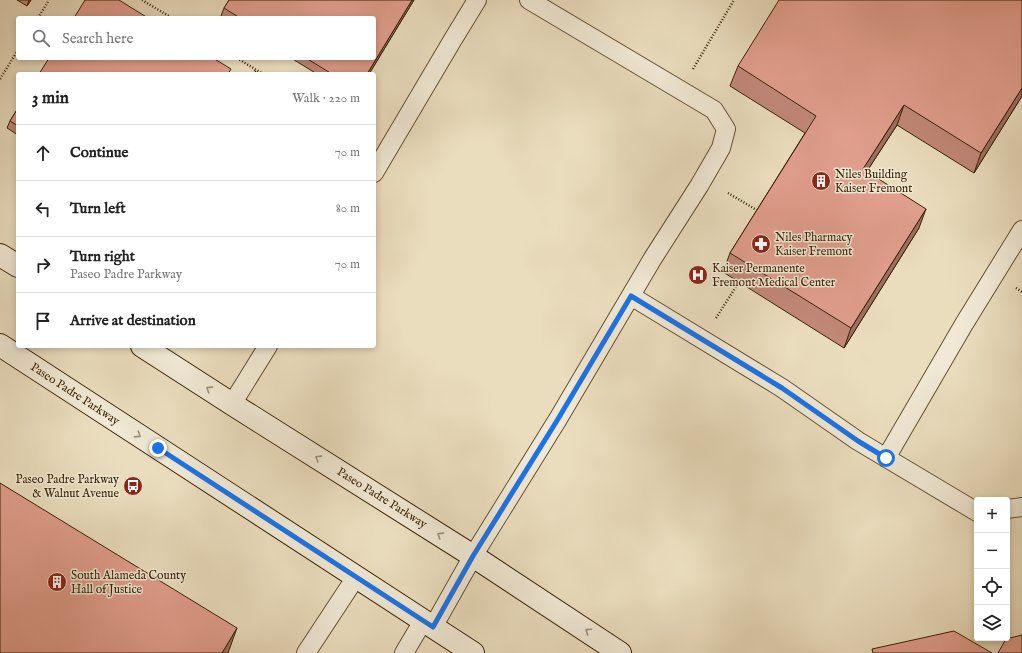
<!DOCTYPE html>
<html lang="en">
<head>
<meta charset="utf-8">
<style>
	:root { --surface:#fff; --page:#f6f6f6; --text:#222; --muted:#767676; --line:#e0e0e0 }
	body { margin:0; font-family:"IM FELL English",serif; background:var(--page); color:var(--text) }
	.controls { position:absolute; right:12px; bottom:12px; display:grid; overflow:hidden; border-radius:4px; box-shadow:0 2px 6px #0003 }
	.controls button { width:36px; height:36px; display:grid; place-items:center; padding:0; border:0; border-bottom:1px solid var(--line); background:var(--surface); color:var(--text); font:20px sans-serif }
	.stop { position:absolute; width:12px; height:12px; margin:-9px; border:3px solid #1a73e8; border-radius:50%; background:#fff }
	.stop.end { background:#1a73e8; border-color:#fff; box-shadow:0 1px 4px #0008 }
	.list { margin:0; padding:0; list-style:none }
	h2 { display:flex; justify-content:space-between; align-items:center; height:52px; margin:0; padding:0 16px; font-size:17px }
	h2 small { font-size:13px; font-weight:400; color:var(--muted) }
	.list li { display:grid; grid-template-columns:26px 1fr auto; gap:12px; align-items:center; box-sizing:border-box; height:56px; padding:0 16px; border-top:1px solid var(--line) }
	.list b { display:block; font-size:15px; white-space:nowrap }
	.list p { margin:0; font-size:13px; white-space:nowrap; color:var(--muted) }
	.list em { font-size:13px; font-style:normal; color:var(--muted) }
	.icon { flex:none; width:22px; height:22px; fill:none; stroke:currentColor; stroke-width:2; stroke-linecap:round; stroke-linejoin:round }
	.map { position:relative; flex:none; width:1022px; height:653px; overflow:hidden }
	.search { position:absolute; background:var(--surface); box-shadow:0 2px 6px #0003; left:16px; top:16px; width:360px; height:44px; display:flex; align-items:center; gap:10px; box-sizing:border-box; padding:0 14px; border-radius:4px; color:var(--muted); font-size:15px }
	.panel { position:absolute; background:var(--surface); box-shadow:0 2px 6px #0003; left:16px; top:72px; width:360px; height:276px; border-radius:4px }
	.map>svg:first-child { display:block }
</style>
</head>
<body>
<div class="map">
<svg width="1022" height="653" viewBox="0 0 1022 653">
	<rect width="100%" height="100%" fill="#eaddbe"/>
	<filter id="stains"><feTurbulence type="fractalNoise" baseFrequency=".005" numOctaves="4"/><feColorMatrix values="0 0 0 0 .2 0 0 0 0 .09 0 0 0 0 .02 0 0 0 .5 -.17"/></filter>
	<radialGradient id="worn" r=".72"><stop offset=".6" stop-color="#630" stop-opacity="0"/><stop offset="1" stop-color="#630" stop-opacity=".3"/></radialGradient>
	<g fill="none" stroke-linecap="round" stroke-linejoin="round">
		<defs>
			<path id="lane" d="M374,173L452,41L477,0
				M631,296L782,388L858,441L977,512
				M232,404L268,346
				M886,458L964,324L1022,230
				M1007,509L1022,507
				M433,627L473,556L558,419L653,258L699,186L721,148L726,129L714,110L529,0
				M306,653L356,577
				M404,653L423,621"/>
			<path id="secondary" d="M0,255L18,266
				M0,345L473,653
				M142,346L232,404L473,556L620,653"/>
		</defs>
		<!-- lane casing -->
		<use href="#lane" stroke="#655131" stroke-width="20"/>
		<!-- secondary casing -->
		<use href="#secondary" stroke="#392202" stroke-width="24"/>
		<!-- path -->
		<path stroke="#392202" stroke-width="2.5" stroke-dasharray="1 2" stroke-linecap="butt" d="M142,0L172,18
			M38,18L49,0
			M237,58L263,74
			M693,69L734,0
			M253,74L256,70
			M0,79L18,50
			M728,193L760,212
			M1016,288L1022,292
			M716,318L739,282"/>
		<!-- lane -->
		<use href="#lane" stroke="#f1e9d5" stroke-width="18"/>
		<!-- secondary -->
		<use href="#secondary" stroke="#f1e9d5" stroke-width="22"/>
	</g>
	<!-- wall -->
	<path fill="#c28879" stroke="#392202" d="M17,0H31L27,6Z
		M229,0H414L369,74H317L291,58H374V18H225L221,16L224,8Z
		M1022,0V96L974,173L897,125L867,171L919,228L844,348L723,272L730,253L805,133L730,86L738,66Z
		M18,108V135L7,128L10,121Z"/>
	<!-- shaded-wall -->
	<path fill="#9e6f63" stroke="#392202" d="M29,0H31L27,6Z
		M412,0H414L369,74H367Z
		M1022,88V96L974,173L981,153Z
		M904,105L897,125L856,188L863,169Z
		M926,209L919,228L844,348L851,328Z
		M237,628L228,653H222Z"/>
	<!-- building -->
	<path fill="#e19e8d" stroke="#392202" d="M85,0H119L148,18H74Z
		M229,0H412L367,74H332L306,58H374V18H240L224,8Z
		M779,0H1022V88L981,153L904,105L863,169L926,209L851,328L730,253L816,116L738,66Z
		M49,58H213L231,69L228,74H39Z
		M18,108V126L10,121Z
		M0,483L237,628L222,653H0Z
		M954,631L992,653H873L872,649Z
		M1022,635V653H998L1006,639Z"/>
	<!-- one-way arrows -->
	<defs><path id="oneway-chevron" d="M-2-3.5L2.5 0L-2 3.5" fill="none" stroke-width="1.6" stroke-linecap="round" stroke-linejoin="round"/></defs>
	<g stroke="#9e8f76">
		<use href="#oneway-chevron" transform="translate(209 389) rotate(-147)"/>
		<use href="#oneway-chevron" transform="translate(138 435) rotate(33)"/>
		<use href="#oneway-chevron" transform="translate(318 458) rotate(-148)"/>
		<use href="#oneway-chevron" transform="translate(440 535) rotate(-148)"/>
		<use href="#oneway-chevron" transform="translate(588 631) rotate(-146)"/>
	</g>
	<g fill="none" stroke-linecap="round" stroke-linejoin="round">
		<!-- route -->
		<path stroke="#1a73e8" stroke-width="5" d="M158,448L433,627L473,556L558,419L631,296L782,388L858,441L886,458"/>
	</g>
	<!-- icons -->
	<defs>
		<symbol id="building-disc" viewBox="-11 -11 22 22"><circle r="9.5" fill="#8f2418" stroke="#f1e9d5"/><path d="M-4-6H4V6H1V3H-1V6H-4ZM-2.5-4.3h1.7v1.8h-1.7ZM.8-4.3h1.7v1.8H.8ZM-2.5-1h1.7V.8h-1.7ZM.8-1h1.7V.8H.8Z" fill="#fff"/></symbol>
		<symbol id="pharmacy-disc" viewBox="-11 -11 22 22"><circle r="9.5" fill="#8f2418" stroke="#f1e9d5"/><path d="M-2-6h4v4h4v4h-4v4h-4v-4h-4v-4h4Z" fill="#fff"/></symbol>
		<symbol id="hospital-disc" viewBox="-11 -11 22 22"><circle r="9.5" fill="#8f2418" stroke="#f1e9d5"/><path d="M-5-5h3v3.5h4V-5h3V5h-3V1.5h-4V5h-3Z" fill="#fff"/></symbol>
		<symbol id="bus-disc" viewBox="-11 -11 22 22"><circle r="9.5" fill="#8f2418" stroke="#f1e9d5"/><path d="M-5-6H5V4H4V6H2V4H-2V6H-4V4H-5ZM-3.5-4V0h7V-4ZM-3.5 1.2v1.5H-2V1.2ZM2 1.2v1.5H3.5V1.2Z" fill="#fff"/></symbol>
	</defs>
	<g fill-rule="evenodd">
		<use href="#building-disc" x="810" y="170" width="22" height="22"/>
		<use href="#pharmacy-disc" x="750" y="233" width="22" height="22"/>
		<use href="#hospital-disc" x="687" y="264" width="22" height="22"/>
		<use href="#bus-disc" x="122" y="475" width="22" height="22"/>
		<use href="#building-disc" x="46" y="571" width="22" height="22"/>
	</g>
	<g text-anchor="middle" dominant-baseline="central" stroke-width="3" stroke-linejoin="round" paint-order="stroke">
		<!-- poi labels -->
		<g font-size="12" fill="#392202" stroke="#f1e9d5" text-anchor="start">
			<text x="835" y="174">Niles Building<tspan x="835" dy="14">Kaiser Fremont</tspan></text>
			<text x="775" y="237">Niles Pharmacy<tspan x="775" dy="14">Kaiser Fremont</tspan></text>
			<text x="712" y="268">Kaiser Permanente<tspan x="712" dy="14">Fremont Medical Center</tspan></text>
			<text x="119" y="479" text-anchor="end">Paseo Padre Parkway<tspan x="119" dy="14">&amp; Walnut Avenue</tspan></text>
			<text x="71" y="575">South Alameda County<tspan x="71" dy="14">Hall of Justice</tspan></text>
		</g>
		<!-- street labels -->
		<g font-size="12" fill="#392202" stroke="#f1e9d5">
			<text transform="translate(75 394) rotate(33)">Paseo Padre Parkway</text>
			<text transform="translate(382 498) rotate(32)">Paseo Padre Parkway</text>
		</g>
	</g>
	<rect width="100%" height="100%" filter="url(#stains)"/>
	<rect width="100%" height="100%" fill="url(#worn)"/>
</svg>
<div class="controls">
<button>+</button>
<button>−</button>
<button><svg class="icon" aria-label="locate" viewBox="0 0 24 24"><circle cx="12" cy="12" r="6"/><path d="M12 2v4M12 18v4M2 12h4M18 12h4"/></svg></button>
<button><svg class="icon" aria-label="layers" viewBox="0 0 24 24"><path d="M12 4l9 5-9 5-9-5zM3 14l9 5 9-5"/></svg></button>
</div>
<div class="stop" style="left:886px;top:458px"></div>
<div class="stop end" style="left:158px;top:448px"></div>
<div class="search"><svg class="icon" aria-label="search" viewBox="0 0 24 24"><circle cx="10" cy="10" r="6"/><path d="M15 15l6 6"/></svg>Search here</div>
<section class="panel">
<h2>3 min<small>Walk · 220 m</small></h2>
<ul class="list">
<li><svg class="icon" aria-label="ahead" viewBox="0 0 24 24"><path d="M12 20V5M6 11l6-6 6 6"/></svg><div><b>Continue</b></div><em>70 m</em></li>
<li><svg class="icon" aria-label="left" viewBox="0 0 24 24"><path d="M17 20v-9H6M10 6l-5 5 5 5"/></svg><div><b>Turn left</b></div><em>80 m</em></li>
<li><svg class="icon" aria-label="right" viewBox="0 0 24 24"><path d="M7 20v-9h11M14 6l5 5-5 5"/></svg><div><b>Turn right</b><p>Paseo Padre Parkway</p></div><em>70 m</em></li>
<li><svg class="icon" aria-label="arrive" viewBox="0 0 24 24"><path d="M6 21V4h12l-3 4 3 4H6"/></svg><div><b>Arrive at destination</b></div></li>
</ul>
</section>
</div>
</body>
</html>
